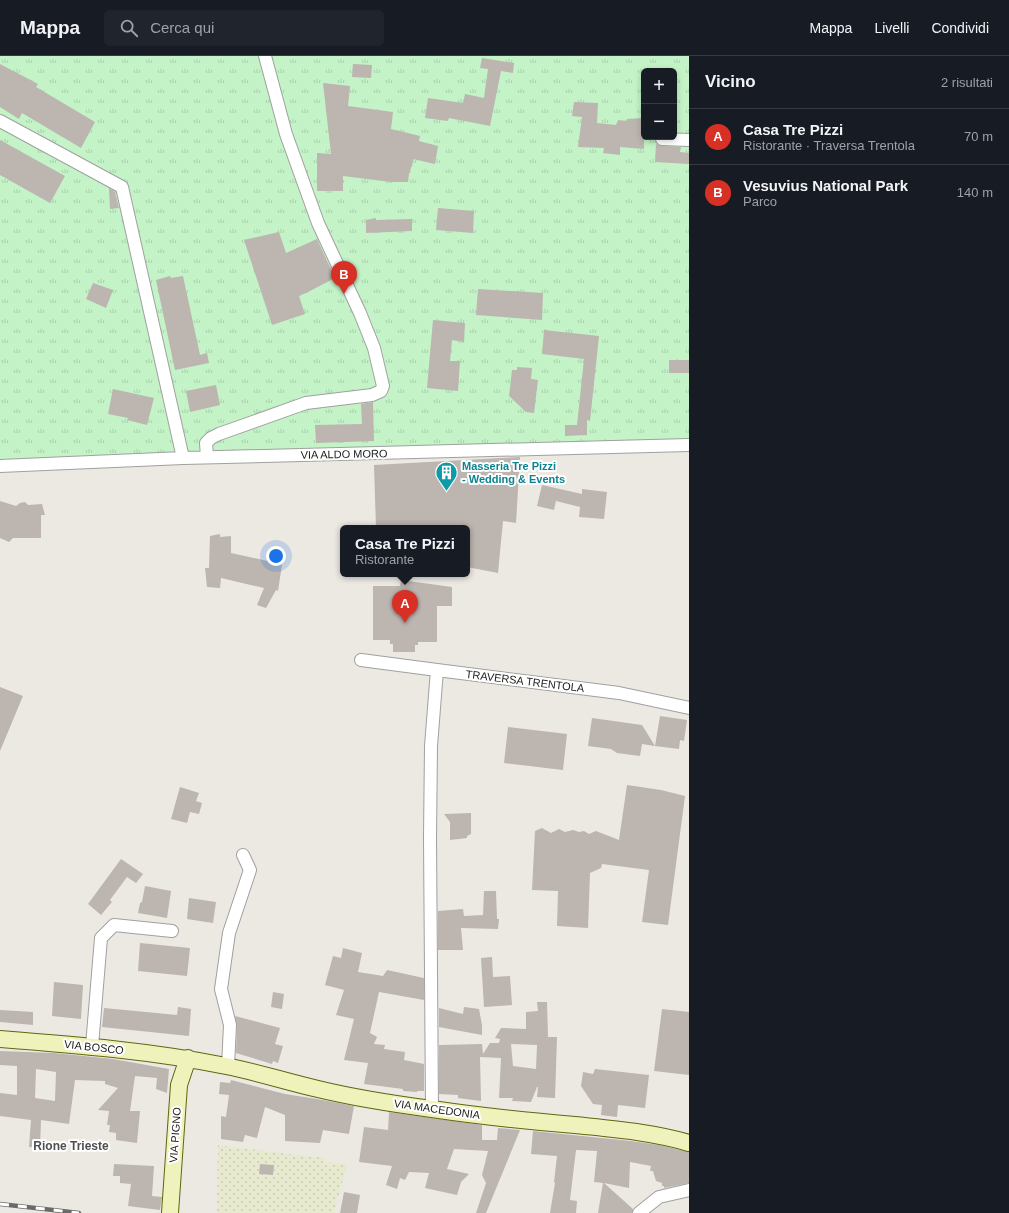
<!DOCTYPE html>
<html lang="it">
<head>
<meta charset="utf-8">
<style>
	:root { --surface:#171b24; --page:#20242c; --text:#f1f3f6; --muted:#9ea1a6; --line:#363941; --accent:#d93025 }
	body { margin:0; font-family:Arial,sans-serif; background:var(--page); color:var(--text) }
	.controls { position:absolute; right:12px; top:12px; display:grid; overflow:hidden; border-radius:6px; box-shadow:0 2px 6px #0003 }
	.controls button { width:36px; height:36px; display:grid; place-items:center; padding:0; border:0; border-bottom:1px solid var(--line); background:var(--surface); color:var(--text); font:20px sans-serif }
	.you { position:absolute; left:276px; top:500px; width:14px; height:14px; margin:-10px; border:3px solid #fff; border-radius:50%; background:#1a73e8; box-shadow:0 0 0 6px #1a73e833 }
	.badge { display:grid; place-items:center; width:26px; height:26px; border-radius:50%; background:var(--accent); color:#fff; font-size:13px; font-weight:700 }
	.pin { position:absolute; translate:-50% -33px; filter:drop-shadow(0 1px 2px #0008) }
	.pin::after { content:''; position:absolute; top:21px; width:14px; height:12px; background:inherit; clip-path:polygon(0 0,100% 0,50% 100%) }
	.popup { position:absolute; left:340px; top:469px; width:130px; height:52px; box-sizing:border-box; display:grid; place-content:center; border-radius:6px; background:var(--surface); filter:drop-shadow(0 1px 3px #0005); font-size:13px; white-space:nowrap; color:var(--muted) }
	.popup b { font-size:15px; color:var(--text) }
	.popup::after { content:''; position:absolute; left:50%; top:100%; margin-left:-8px; border:8px solid transparent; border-top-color:var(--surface) }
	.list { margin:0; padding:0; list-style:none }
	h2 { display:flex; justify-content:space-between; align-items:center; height:52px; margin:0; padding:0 16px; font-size:17px }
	h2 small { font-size:13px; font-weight:400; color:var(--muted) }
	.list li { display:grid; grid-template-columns:26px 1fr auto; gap:12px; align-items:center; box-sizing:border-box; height:56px; padding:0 16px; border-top:1px solid var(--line) }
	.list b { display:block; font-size:15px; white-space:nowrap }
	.list p { margin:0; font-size:13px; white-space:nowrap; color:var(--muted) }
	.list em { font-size:13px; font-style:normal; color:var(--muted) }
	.icon { flex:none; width:22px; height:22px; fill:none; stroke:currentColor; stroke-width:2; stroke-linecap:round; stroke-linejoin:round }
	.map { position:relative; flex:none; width:689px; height:1157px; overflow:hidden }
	header { display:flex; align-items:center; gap:24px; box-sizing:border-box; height:56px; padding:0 20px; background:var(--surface); border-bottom:1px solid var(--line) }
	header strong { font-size:19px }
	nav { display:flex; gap:22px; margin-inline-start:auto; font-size:14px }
	.search { width:280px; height:36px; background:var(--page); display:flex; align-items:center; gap:10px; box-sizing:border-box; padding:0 14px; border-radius:6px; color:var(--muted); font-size:15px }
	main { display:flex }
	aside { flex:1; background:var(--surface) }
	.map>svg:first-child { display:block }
</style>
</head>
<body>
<header>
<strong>Mappa</strong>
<div class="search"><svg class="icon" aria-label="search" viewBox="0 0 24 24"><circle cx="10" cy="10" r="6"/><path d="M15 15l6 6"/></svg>Cerca qui</div>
<nav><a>Mappa</a><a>Livelli</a><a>Condividi</a></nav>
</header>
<main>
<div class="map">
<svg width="689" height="1157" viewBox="0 0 689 1157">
	<defs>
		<pattern id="farmland-dots" width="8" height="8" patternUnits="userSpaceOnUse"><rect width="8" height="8" fill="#e8eacf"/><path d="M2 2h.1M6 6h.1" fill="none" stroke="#c6c8b1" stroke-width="1.8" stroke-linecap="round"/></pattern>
		<pattern id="park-tufts" width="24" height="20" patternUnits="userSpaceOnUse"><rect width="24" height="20" fill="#c3f3c7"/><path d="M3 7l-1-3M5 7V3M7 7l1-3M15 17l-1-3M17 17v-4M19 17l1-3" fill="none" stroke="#a7d0aa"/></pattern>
	</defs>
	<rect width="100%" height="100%" fill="#ece9e3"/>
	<!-- farmland -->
	<path fill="url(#farmland-dots)" d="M218,1089L281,1097L325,1102V1106L347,1108L334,1157H217Z"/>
	<!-- park -->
	<path fill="url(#park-tufts)" fill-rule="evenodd" d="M0,0H689V394L0,412ZM644,15H674V81H644Z"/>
	<!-- building -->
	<path fill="#bcb5b0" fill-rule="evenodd" d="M482,2L514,7L513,17L501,15L490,70L449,62L448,65L425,62L428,42L463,47L465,38L484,42L488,13L480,12Z
		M0,8L38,28L36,31L95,66L81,92L22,57L19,63L0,51Z
		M353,8L372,9L371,22L352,21Z
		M323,27L350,30L348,50L393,56L391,73L420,80L419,85L438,90L435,108L413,103L412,111H411L410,117H409L408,126H391L343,120V135H317V97L331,98Z
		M574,46L598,47L597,67L616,69L618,64L627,65V63L644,62V93L620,91V99L603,97L604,92L578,91L582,61L572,60Z
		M0,84L65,120L50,147L0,119Z
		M656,88L662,90L681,91L680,96L689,97V108L655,106Z
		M109,132L115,136L119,152L110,153Z
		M438,152L474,155L473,177L436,174Z
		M376,162V164L412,163V175L366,177V164Z
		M279,176L286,197L317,183L335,222L308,236L299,240L305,258L272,269L244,184Z
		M170,220L171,222L183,220L200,299L207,297L209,307L175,314L156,224Z
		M93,227L113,234L106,252L86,243Z
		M478,233L543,237L542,264L476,259Z
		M433,264L465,267L464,286L452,284L450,305H460L458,335L427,332Z
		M544,274L599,280L590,365L587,364V379L565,380V369H577L584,303L542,298Z
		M669,304H689V317H669Z
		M517,311L532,312L531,323L538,324L534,357L526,356L509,340L512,314H517Z
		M216,329L220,349L190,356L186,335Z
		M113,333L154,342L147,369L127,364L128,362L108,358Z
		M373,346L374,385L316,387L315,369L362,368L361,348Z
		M520,401L516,467L503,465L498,517L467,511V472H376L374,409Z
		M542,429L582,438V433L607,436L604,463L579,461L580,451L556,445L554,454L537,450Z
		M0,445L16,450L20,447L25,446L28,449L42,448L45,459H41V482H13L9,486L0,482Z
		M220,478V481L231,480V497L268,505L269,501L283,502L278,535L276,534L266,552L257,549L264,532L221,522L220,532L207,531L205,512H209L210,480Z
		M401,524L452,531V550H437V586H418V589H415V596H393V588H390V584H373V530H400Z
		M0,631L23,640L0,695Z
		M660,660L687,664L684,685L680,684L679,693L655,690Z
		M592,662L642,669L655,690L642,688L640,700L617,697L611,693L588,690Z
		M508,671L567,678L563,714L504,707Z
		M627,729L661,734L685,740L668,869L642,866L649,814L602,808L601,812L590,817L588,872L557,870L558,835L532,834L535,775L542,772L551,777L559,773L565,776L573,774L579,776L584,775L589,778L596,775L619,784Z
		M180,731L199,737L196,745L202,747L199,758L190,756L187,767L171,763Z
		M471,757V778L467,780V782L450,784V766L444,758Z
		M121,803L143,818L136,827L127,821L110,844L112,846L101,859L88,848Z
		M145,830L171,835L167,862L138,857L140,847L142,846Z
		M484,835H496L497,863H499L498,873L461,872L463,894H438V855L463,853L464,860L483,859Z
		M189,842L216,846L213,867L187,863Z
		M140,887L190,892L187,920L138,915Z
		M343,892L362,897L358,916L383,920L387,914L424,922V944L379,936L370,977L377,981L374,988L385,989L384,993L405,996L404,1004L424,1008V1035H417V1036L403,1035V1033L364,1028L368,1007L344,1004L354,963L336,959L344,934L325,929L333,900L341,902Z
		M492,901L493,921L510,920L512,949L484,951L481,902Z
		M54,926L83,929L81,963L52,960Z
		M273,936L284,938L282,953L271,951Z
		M537,946H547L548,981H557L555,1042L537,1041L538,1031H537L531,1046L512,1045L513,1042H499L501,1002L480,1001L481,1045L458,1042V1039L439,1038V989L482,988L483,998L490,987H499L500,983L495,982L501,972L526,973V956L538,955ZM511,988L537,989L536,1013L513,1010Z
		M178,951L191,953L189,980L102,971L104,952L177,959Z
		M464,951L479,953L482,969V979L439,971V952L463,958Z
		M662,953L689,956V1019L654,1015Z
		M0,954L33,956V969L0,966Z
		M235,960L280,972L275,988L283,990L278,1007L273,1005L272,1008L236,997L237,969Z
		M0,995L54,997L113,1003L169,1013L167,1037L156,1033L157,1022L135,1020L130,1055H140L137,1087L116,1084V1077L109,1076L110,1069H107L109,1055L98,1054L118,1032L105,1028V1025L75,1024L69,1068L41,1064L40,1091H29L31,1064L0,1060V1037L17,1039V1010L0,1009ZM36,1013L56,1016L55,1045L35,1042Z
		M595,1013L649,1019L645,1052L618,1049L617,1061L601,1059L602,1049L593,1048L581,1030L583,1016L593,1018Z
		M231,1024L285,1038L317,1043L354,1050L349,1078L323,1074L320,1087L285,1085V1059L265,1051L257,1082L245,1079L243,1086L221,1083V1060L226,1061L229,1039L219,1038L220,1026L230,1027Z
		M389,1056L482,1069V1084H497L498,1072L520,1074L486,1157H476L486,1127L482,1119L488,1095L454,1093L447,1113L469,1118L461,1126L457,1139L425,1132L429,1117L409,1116L405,1124L400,1122L397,1133L386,1129L392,1110L359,1106L364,1071L388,1074Z
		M533,1075L631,1085L659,1089L689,1096V1127L664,1132V1130H662V1127L656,1125L653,1115H650L651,1110L630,1106L629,1132L604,1127L633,1153L632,1157H598L603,1127L594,1126L597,1095L576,1094L570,1144L577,1145L576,1157H550L555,1127L554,1126L557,1100L531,1098Z
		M114,1108L154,1110L152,1140L162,1141L160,1154L128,1150L131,1128L120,1127V1120H113Z
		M260,1108L274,1109L273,1119L259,1118Z
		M344,1136L360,1139L357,1157H340Z"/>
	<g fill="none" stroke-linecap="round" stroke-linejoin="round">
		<defs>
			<path id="street" d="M0,65L122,131L183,402
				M662,83L689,84
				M207,401L206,387L211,382L219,378L306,347L372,339L381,335L383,330L374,292L360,257L318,167L286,78L265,0
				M0,410L183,402L689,389
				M361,604L437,614L619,637L689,652
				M92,990L101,882L114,869L172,875
				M228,1010L230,969L221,933L229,877L250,814L243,799
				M432,1053L430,782L431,690L437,614
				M639,1157L659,1141L689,1134"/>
			<path id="secondary" d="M0,983C76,989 152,995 226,1010C257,1016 287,1026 318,1033C355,1042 394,1048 432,1053C479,1060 527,1065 575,1069C613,1073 652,1076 689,1087
				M170,1157L179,1029L188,1002"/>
		</defs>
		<!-- street casing -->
		<use href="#street" stroke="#a0a0a0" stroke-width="14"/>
		<!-- secondary casing -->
		<use href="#secondary" stroke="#5e670f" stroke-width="18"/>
		<!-- street -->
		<use href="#street" stroke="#fff" stroke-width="12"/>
		<!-- secondary -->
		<use href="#secondary" stroke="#f0f2bb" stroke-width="16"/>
		<defs>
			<path id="rail" d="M0,1148L79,1157"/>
		</defs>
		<!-- rail casing -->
		<use href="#rail" stroke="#6a6a6a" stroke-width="4.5"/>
		<!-- rail -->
		<use href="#rail" stroke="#fff" stroke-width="3" stroke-dasharray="9" stroke-linecap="butt"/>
	</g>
	<!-- icons -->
	<defs>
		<symbol id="building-pin" viewBox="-11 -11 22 30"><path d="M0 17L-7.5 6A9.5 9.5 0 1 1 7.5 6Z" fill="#0f9aa8" stroke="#fff"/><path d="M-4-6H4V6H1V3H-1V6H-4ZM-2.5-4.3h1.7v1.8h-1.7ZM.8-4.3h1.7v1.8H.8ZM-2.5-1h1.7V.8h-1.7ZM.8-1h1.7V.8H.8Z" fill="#fff"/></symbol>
	</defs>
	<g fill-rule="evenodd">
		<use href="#building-pin" x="434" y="404" width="25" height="34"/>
	</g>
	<g text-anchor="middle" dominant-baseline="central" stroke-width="4" stroke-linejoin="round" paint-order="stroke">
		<!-- street labels -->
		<g font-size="11" fill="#1c1c1c" stroke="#fff">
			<text transform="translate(344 398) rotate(-1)">VIA ALDO MORO</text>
			<text transform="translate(525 625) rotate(7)">TRAVERSA TRENTOLA</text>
			<text transform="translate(94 991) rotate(6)">VIA BOSCO</text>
			<text transform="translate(437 1053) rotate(8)">VIA MACEDONIA</text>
			<text transform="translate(175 1079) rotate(-86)">VIA PIGNO</text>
		</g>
		<!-- culture labels -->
		<g font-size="11" font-weight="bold" fill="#0d838f" stroke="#fff" text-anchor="start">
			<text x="462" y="410">Masseria Tre Pizzi<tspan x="462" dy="13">- Wedding &amp; Events</tspan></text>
		</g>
		<!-- neighbourhood labels -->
		<g font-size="12" font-weight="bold" fill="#4f4f4f" stroke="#fff">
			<text x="71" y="1090">Rione Trieste</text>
		</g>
	</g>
</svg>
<div class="controls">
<button>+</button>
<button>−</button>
</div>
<div class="you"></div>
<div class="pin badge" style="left:405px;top:567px">A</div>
<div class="popup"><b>Casa Tre Pizzi</b>Ristorante</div>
<div class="pin badge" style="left:344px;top:238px">B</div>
</div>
<aside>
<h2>Vicino<small>2 risultati</small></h2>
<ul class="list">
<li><span class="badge">A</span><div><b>Casa Tre Pizzi</b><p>Ristorante · Traversa Trentola</p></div><em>70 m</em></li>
<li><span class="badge">B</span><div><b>Vesuvius National Park</b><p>Parco</p></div><em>140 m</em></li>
</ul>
</aside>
</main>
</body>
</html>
